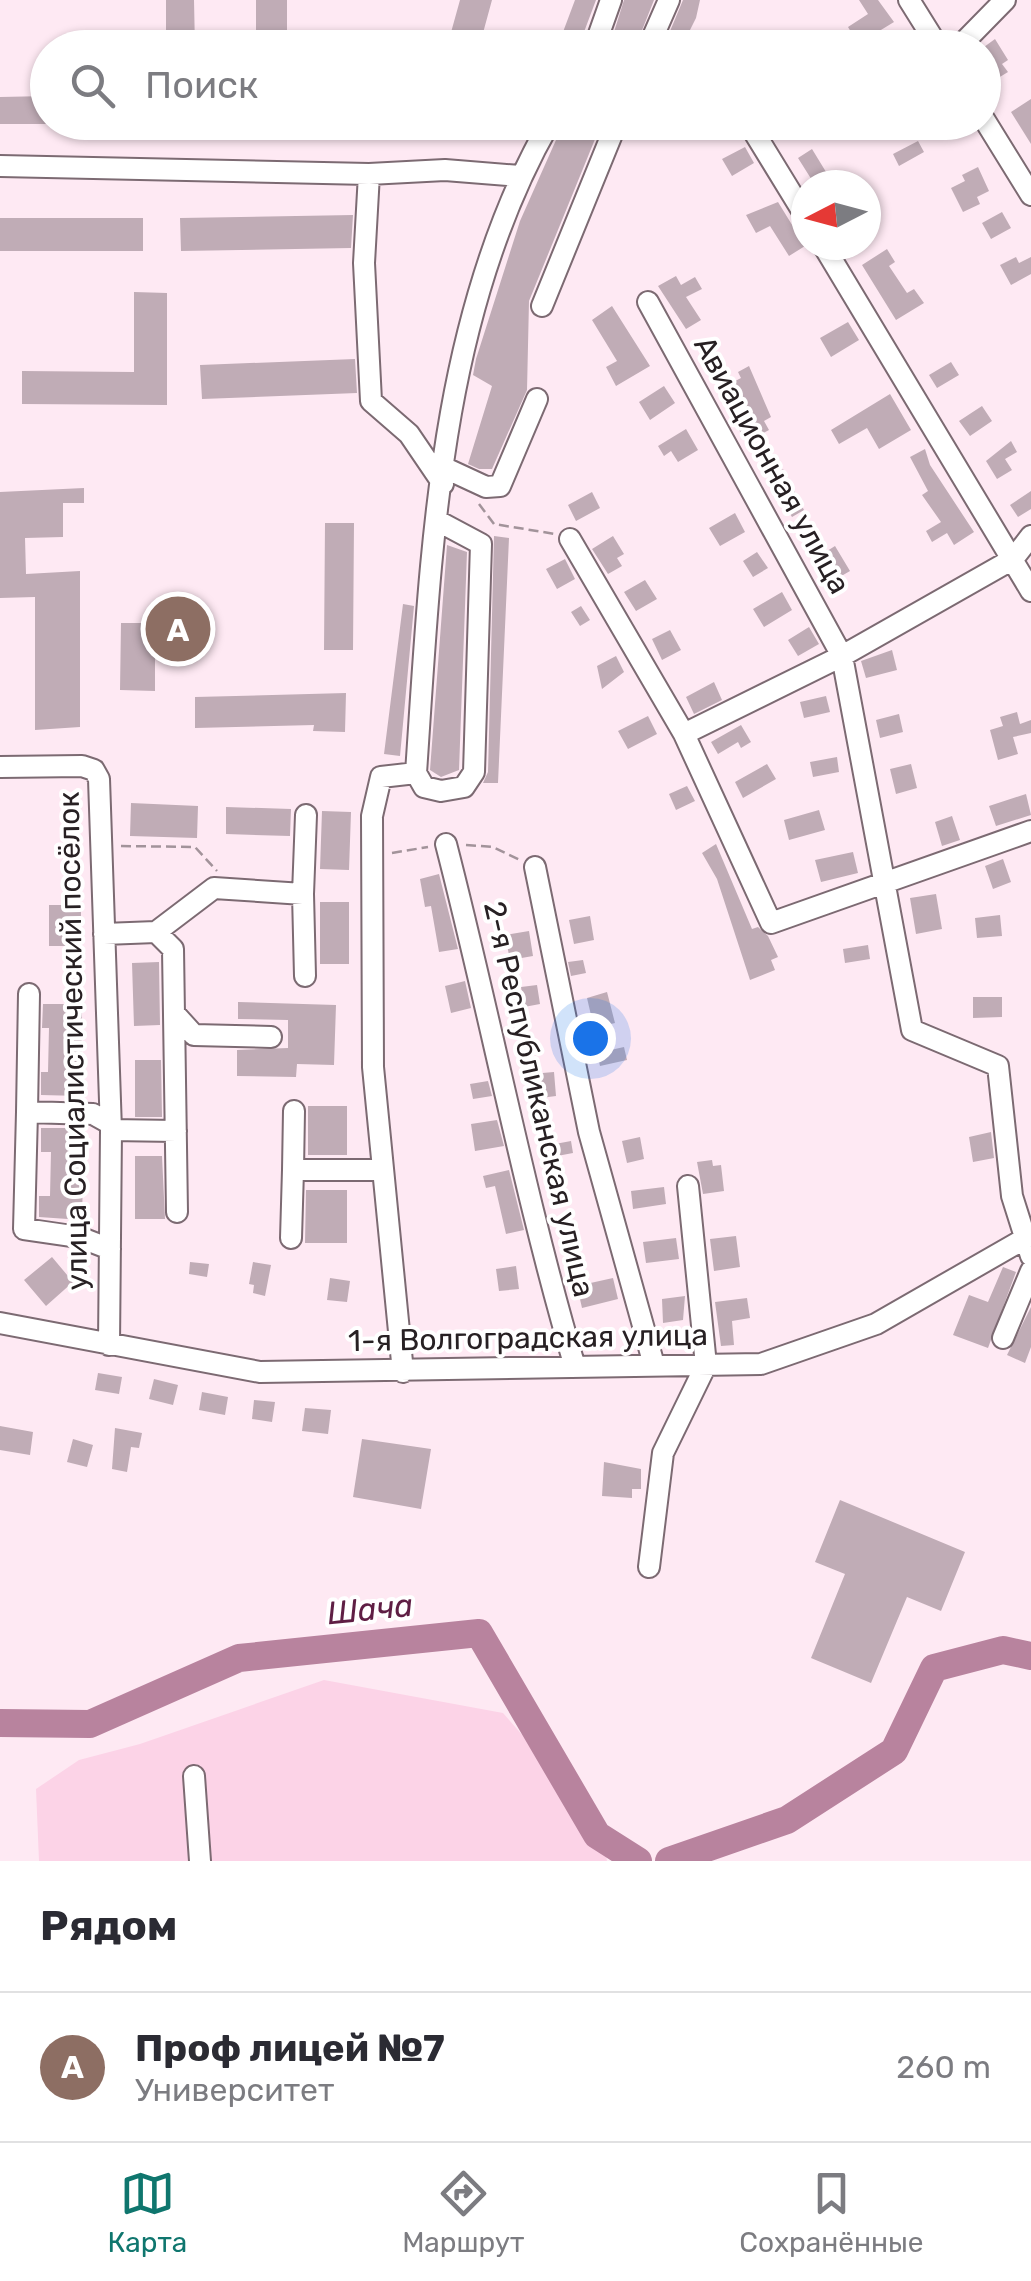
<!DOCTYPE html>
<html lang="ru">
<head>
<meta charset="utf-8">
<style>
	:root { --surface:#fff; --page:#f7f7f7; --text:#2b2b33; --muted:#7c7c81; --line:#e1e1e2; --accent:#0f766e }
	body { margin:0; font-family:Rubik,sans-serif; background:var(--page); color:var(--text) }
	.compass { position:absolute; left:791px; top:170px; width:90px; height:90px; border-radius:50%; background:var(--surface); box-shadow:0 2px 8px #0004; rotate:264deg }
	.you { position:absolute; left:590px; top:1038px; width:35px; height:35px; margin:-25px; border:8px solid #fff; border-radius:50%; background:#1a73e8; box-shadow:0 0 0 15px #1a73e833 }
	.badge { display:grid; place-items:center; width:65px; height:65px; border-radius:50%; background:var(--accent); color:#fff; font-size:32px; font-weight:700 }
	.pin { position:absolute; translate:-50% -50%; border:5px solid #fff; box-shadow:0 2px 10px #0006 }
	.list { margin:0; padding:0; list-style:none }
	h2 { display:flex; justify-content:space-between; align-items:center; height:130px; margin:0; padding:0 40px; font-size:42px }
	h2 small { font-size:32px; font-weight:400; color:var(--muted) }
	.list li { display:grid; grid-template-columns:65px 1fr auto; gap:30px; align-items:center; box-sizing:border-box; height:150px; padding:0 40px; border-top:2px solid var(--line) }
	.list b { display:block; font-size:38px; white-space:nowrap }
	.list p { margin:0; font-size:32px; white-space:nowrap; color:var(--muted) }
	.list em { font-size:32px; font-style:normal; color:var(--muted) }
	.icon { flex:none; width:55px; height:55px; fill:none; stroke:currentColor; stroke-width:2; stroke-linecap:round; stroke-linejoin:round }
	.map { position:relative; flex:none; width:1031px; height:1861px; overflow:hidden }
	.search { position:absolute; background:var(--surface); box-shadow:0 2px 8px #0004; left:30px; right:30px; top:30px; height:110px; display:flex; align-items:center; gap:25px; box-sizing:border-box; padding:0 35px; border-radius:55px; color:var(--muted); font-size:38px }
	.sheet { height:280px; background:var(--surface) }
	nav { display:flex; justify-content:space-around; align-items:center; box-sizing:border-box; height:140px; border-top:2px solid var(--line); background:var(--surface); font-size:28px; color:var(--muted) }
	nav a { display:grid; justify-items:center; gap:5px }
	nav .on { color:var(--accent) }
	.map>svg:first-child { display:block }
</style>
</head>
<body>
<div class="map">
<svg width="1031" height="1861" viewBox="0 0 1031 1861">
	<rect width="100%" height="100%" fill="#fee9f3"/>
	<!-- green -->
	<path fill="#fcd3e7" d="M324,1680L503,1713L601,1825L607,1861H39L36,1789L79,1760L140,1744Z"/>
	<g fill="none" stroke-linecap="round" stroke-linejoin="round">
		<!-- river -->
		<path stroke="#b8839e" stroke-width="28" d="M0,1723L90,1724L239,1658L479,1633L597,1835L638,1861
			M669,1861L787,1820L894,1751L934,1668L1003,1650L1031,1656"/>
	</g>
	<!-- building -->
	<path fill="#c0acb6" d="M166,0H194L195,48H166Z
		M256,0H287V31H256Z
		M460,0H492L480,44L450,36Z
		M575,0H596L578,48H557Z
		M624,0H654L635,48H609Z
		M683,0H700L696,18L681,48H663Z
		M859,0H878L894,22L858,44L848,27L868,14Z
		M995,39L1008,60L1002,64L1008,72L990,83L984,72V47Z
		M48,96V124H0V97Z
		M1031,99V144L1011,112Z
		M564,122H602L529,301L527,390L492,469H479L468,464L492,386L473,375L476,359L520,221Z
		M918,141L924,152L899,166L893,154Z
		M745,147L754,163L732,176L722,159Z
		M812,149L834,185H815L798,158Z
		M978,167L989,191L977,197L980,204L963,212L951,188L965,181L962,175Z
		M778,202L805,246L789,256L770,226L756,233L746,215Z
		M1002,212L1011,228L991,239L982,223Z
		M353,215L351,248L181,251L180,218Z
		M0,218H143V251H0Z
		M887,249L895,262L889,266L907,293L914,289L924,303L896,320L862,265Z
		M1016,257L1019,263L1031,257V274L1011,285L1000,265Z
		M676,276L681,285L695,277L702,289L686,297L701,320L686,329L658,286Z
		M134,292L167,293V405L22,404V371L134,372Z
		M612,306L650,366L616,386L606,367L617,361L592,320Z
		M848,322L859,340L831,357L820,338Z
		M355,359L357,393L202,399L200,365Z
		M951,362L959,375L937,388L929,375Z
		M749,366L771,417L764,421L769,430L746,442L738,428L744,424L720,389L741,378L738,372Z
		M664,386L675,403L650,420L639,402Z
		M890,394L911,430L879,449L867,428L839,444L831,430Z
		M982,406L992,421L970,436L959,421Z
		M686,429L698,450L678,462L671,451L664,456L658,446Z
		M1011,441L1017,452L1005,459L1012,470L997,479L986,461Z
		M925,449L930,465L974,532L954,545L947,533L932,542L926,531L941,522L922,495L928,491L910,457Z
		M783,469L804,510L792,517L768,478Z
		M84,488V503H63V537L25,538L26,574L80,571V727L35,730V597L0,598V492Z
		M1031,491V509L1018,517L1010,505Z
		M592,492L600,508L576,521L568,505Z
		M735,513L745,532L720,546L709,528Z
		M325,523H354L353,650H324Z
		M494,536L509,538L498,783H483L488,772Z
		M613,536L624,554L617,558L622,566L608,574L592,549Z
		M447,545L467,552L459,770L441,777L430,770Z
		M835,546L850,571L831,582L816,558Z
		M757,552L768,568L753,577L743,561Z
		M565,559L575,579L557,589L546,569Z
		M645,580L657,599L636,611L624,592Z
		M782,592L792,610L764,627L753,609Z
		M403,604L414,606L400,756L384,754Z
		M581,606L590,620L580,626L571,612Z
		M121,623H155V691L120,690Z
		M809,627L819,644L798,656L788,640Z
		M670,630L681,650L662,660L652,639Z
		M892,650L897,670L866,678L861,661Z
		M616,656L624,672L602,689L597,666Z
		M714,682L722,700L694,714L686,697Z
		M346,693L345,732L313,731L314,725L195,728V697Z
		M826,696L830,712L804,718L800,702Z
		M1017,712L1020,724L1031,720V733L1013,737L1018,754L998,760L990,730L1003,726L1000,717Z
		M899,714L903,732L880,738L876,720Z
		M648,716L657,734L628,749L618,731Z
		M741,725L751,742L741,748L738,742L718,754L711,742Z
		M837,757L839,772L813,777L810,762Z
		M767,764L776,779L743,798L735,782Z
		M911,764L917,788L896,794L890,769Z
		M687,786L695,801L676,810L669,794Z
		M1026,794L1031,815L996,826L989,806Z
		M131,803L198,806L197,838L130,836Z
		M226,807L291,809L290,836L226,834Z
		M819,810L825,830L789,840L784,820Z
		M322,811L351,812L349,870L320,869Z
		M952,816L960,840L942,846L935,822Z
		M716,844L752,929L758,927L768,936L778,957L771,960L775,970L750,980L717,879L702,853Z
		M853,852L858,873L821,882L815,860Z
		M1003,859L1011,882L993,889L985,866Z
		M439,874L458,949L439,952L431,906L425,907L420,879Z
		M936,894L942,929L916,934L910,898Z
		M320,902H349V964H320Z
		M49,905H81V946H49Z
		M1000,915L1002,936L977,938L975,918Z
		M590,916L594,940L574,944L569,920Z
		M529,931L533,956L510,960L505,935Z
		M868,945L870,959L845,963L843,949Z
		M583,960L586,973L571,976L568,962Z
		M159,962L160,1025L134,1026L132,963Z
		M465,981L471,1008L451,1013L445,986Z
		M537,985L540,1004L524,1007L521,987Z
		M607,992L615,1023L594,1028L587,998Z
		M973,997H1002V1017L973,1018Z
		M238,1002L336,1005L334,1065L297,1064L296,1077L237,1076V1050L288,1048V1020L238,1019Z
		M43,1004H82L81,1096L41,1095V1072H48L49,1028H42Z
		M624,1047L627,1060L600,1066L597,1053Z
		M135,1060H161L162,1117H135Z
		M554,1072L556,1096L533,1099L531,1074Z
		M488,1081L492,1096L473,1099L470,1084Z
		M308,1106H347V1155H308Z
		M497,1120L504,1146L475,1151L471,1124Z
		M41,1128H84L82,1220L39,1217V1196H50L51,1152H41Z
		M991,1132L994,1158L973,1162L969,1137Z
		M640,1137L644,1159L627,1163L622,1141Z
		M571,1141L573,1153L557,1156L555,1144Z
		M135,1156H162L165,1219H135Z
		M712,1160L713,1166L721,1165L724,1191L703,1194L697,1162Z
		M509,1170L524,1230L506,1234L495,1186L486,1188L483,1176Z
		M664,1187L666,1204L633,1209L631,1191Z
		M306,1190H347V1243H305Z
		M736,1236L740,1267L714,1271L710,1239Z
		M676,1238L679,1259L646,1263L643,1242Z
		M52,1257L73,1282L46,1306L24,1280Z
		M190,1262L209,1264L207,1277L189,1274Z
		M253,1262L271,1265L265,1296L253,1293L254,1285L249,1284Z
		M516,1266L519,1289L499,1291L496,1269Z
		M1003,1267L1016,1272L988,1348L953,1335L969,1295L988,1302Z
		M330,1278L350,1281L347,1302L327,1300Z
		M613,1278L618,1299L582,1308L577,1286Z
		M685,1296L683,1320L663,1323L662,1299Z
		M747,1298L750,1318L732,1321L734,1345L721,1346L715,1302Z
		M1031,1307V1347L1025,1363L1007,1355Z
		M98,1373L122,1377L119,1394L95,1390Z
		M154,1379L178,1385L173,1405L149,1399Z
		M202,1392L228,1397L225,1415L199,1410Z
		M254,1400L275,1402L272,1422L252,1419Z
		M305,1408L331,1410L328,1434L302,1431Z
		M0,1426L33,1432L30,1455L0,1450Z
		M115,1428L142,1433L139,1448L131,1447L127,1472L112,1469Z
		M73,1439L93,1445L87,1467L67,1462Z
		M362,1439L431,1449L421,1509L353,1497Z
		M604,1462L641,1469V1489H632V1498L602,1496Z
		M840,1500L965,1552L941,1611L907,1597L871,1683L811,1658L845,1574L815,1562Z"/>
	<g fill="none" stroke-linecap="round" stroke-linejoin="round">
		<defs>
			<path id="minor" d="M909,0L939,48
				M594,48L611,0
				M648,48L669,0
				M958,48L1005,0
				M984,119L1031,195
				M749,124L806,217
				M0,166L369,174L445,170L520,176
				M369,174L364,263L371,401L409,434L443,484
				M823,245L1031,591
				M648,302L842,656L912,1030L998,1066L1012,1196L1031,1256
				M542,306L617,122
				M445,468L486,487L500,486L537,399
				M570,539L684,734L771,923L1031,831
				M684,734L842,656L1013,559L1031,536
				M0,767L82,766L94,770L99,779L111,1130L109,1345
				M416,773L424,787L441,791L464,787L474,772L481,544L436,520
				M446,844C491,1018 524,1195 575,1367
				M535,867L589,1132L654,1365
				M303,894L306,815
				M156,932L214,888L303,894L305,976
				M104,934L156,932L173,949L177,1212
				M29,994L27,1112L93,1114L111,1124
				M174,1013L194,1035L271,1037
				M294,1111L293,1170H383
				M27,1112L24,1229L79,1237L110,1249
				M111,1130L176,1131
				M291,1238L293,1170
				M0,1323L260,1372L761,1364L876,1324L1031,1235
				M1003,1338L1031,1271
				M403,1372L373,1067L372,816L381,777L416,773C431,555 438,317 550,122
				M649,1567L663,1453L706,1365L688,1186
				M194,1776L200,1861"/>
		</defs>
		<!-- minor casing -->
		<use href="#minor" stroke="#7c6a72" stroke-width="24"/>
		<!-- path -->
		<path stroke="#a2939a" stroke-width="2.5" stroke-dasharray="10 5" stroke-linecap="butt" d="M669,122L680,127L715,122
			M479,504L494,524L555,534
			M466,845L493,847L520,860
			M121,846L195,847L217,871
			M392,853L428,847"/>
		<!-- minor -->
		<use href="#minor" stroke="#fff" stroke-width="20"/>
	</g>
	<g text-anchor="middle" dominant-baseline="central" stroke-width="8" stroke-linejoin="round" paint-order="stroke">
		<!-- street labels -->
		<g font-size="30" fill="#272023" stroke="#fff">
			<text transform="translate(772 465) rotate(61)">Авиационная улица</text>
			<text transform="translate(73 1041) rotate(-91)">улица Социалистический посёлок</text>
			<text transform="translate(539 1099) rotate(77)">2-я Республиканская улица</text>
			<text transform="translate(528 1338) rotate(-1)">1-я Волгоградская улица</text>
		</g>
		<!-- water labels -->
		<g font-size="32" font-style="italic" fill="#5f1e44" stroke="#fff">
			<text transform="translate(370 1609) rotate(-6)">Шача</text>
		</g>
	</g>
</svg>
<svg class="compass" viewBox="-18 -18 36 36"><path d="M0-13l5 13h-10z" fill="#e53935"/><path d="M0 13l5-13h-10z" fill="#7c7c81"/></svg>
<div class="you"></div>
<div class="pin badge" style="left:178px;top:629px;background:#8d6e63">A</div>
<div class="search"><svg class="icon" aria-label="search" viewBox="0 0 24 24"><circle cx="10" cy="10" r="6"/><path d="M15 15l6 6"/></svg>Поиск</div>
</div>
<section class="sheet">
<h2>Рядом<small></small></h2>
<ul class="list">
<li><span class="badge" style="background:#8d6e63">A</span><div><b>Проф лицей №7</b><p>Университет</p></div><em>260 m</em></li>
</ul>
</section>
<nav>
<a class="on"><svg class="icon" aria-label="map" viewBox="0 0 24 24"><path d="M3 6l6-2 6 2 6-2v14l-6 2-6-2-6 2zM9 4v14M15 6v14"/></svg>Карта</a>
<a><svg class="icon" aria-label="directions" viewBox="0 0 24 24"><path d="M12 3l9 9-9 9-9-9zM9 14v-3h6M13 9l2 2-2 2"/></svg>Маршрут</a>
<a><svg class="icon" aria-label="saved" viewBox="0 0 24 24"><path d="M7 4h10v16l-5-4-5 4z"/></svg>Сохранённые</a>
</nav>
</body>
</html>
